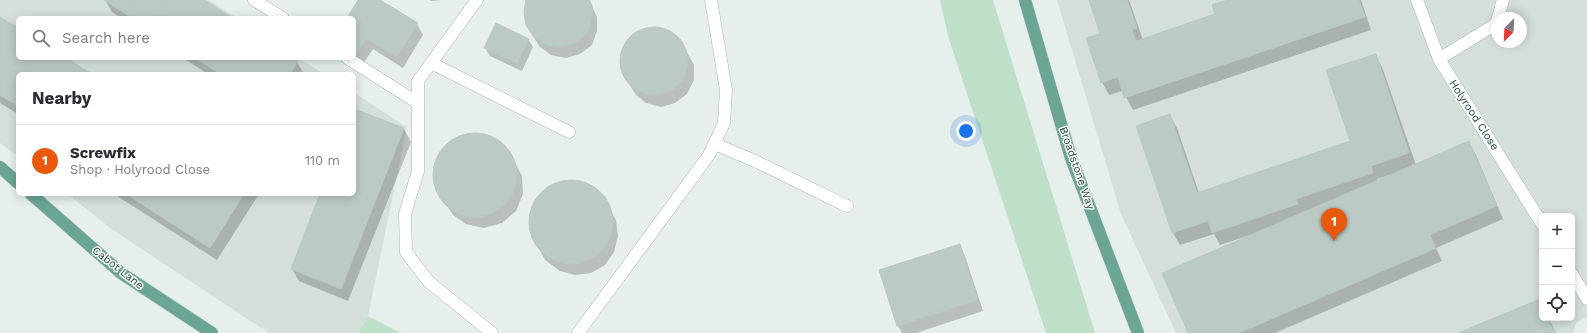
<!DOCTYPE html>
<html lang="en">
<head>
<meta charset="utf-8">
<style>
	:root { --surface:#fff; --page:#f2f2f3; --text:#2b2b33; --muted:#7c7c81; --line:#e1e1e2; --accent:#ea580c }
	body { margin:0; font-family:"Work Sans",sans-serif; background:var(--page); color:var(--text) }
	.controls { position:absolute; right:12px; bottom:12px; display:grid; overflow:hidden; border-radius:6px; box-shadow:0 2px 10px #0003 }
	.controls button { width:36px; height:36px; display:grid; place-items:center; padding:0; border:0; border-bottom:1px solid var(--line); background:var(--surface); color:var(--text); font:20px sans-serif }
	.compass { position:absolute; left:1491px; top:12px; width:36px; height:36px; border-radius:50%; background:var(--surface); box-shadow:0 2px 10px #0003; rotate:204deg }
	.you { position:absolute; left:966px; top:131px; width:14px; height:14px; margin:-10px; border:3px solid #fff; border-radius:50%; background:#1a73e8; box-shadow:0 0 0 6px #1a73e833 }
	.badge { display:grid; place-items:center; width:26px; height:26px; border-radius:50%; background:var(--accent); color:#fff; font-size:13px; font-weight:700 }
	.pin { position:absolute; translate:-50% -33px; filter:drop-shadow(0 1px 2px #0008) }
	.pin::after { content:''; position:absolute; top:21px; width:14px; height:12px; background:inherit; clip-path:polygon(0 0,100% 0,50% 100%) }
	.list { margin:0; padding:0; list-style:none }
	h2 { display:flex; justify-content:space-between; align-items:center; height:52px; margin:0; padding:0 16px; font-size:17px }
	h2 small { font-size:13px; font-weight:400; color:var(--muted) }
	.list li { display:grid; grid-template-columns:26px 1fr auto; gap:12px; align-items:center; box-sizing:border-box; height:72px; padding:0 16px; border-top:1px solid var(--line) }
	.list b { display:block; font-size:15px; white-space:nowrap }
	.list p { margin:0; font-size:13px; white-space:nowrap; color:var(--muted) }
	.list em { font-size:13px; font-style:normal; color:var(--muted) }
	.icon { flex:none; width:22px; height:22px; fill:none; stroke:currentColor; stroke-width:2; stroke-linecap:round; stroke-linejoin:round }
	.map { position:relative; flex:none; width:1587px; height:333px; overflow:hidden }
	.search { position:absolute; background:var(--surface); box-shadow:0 2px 10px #0003; left:16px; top:16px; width:340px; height:44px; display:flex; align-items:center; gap:10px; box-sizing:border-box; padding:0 14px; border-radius:6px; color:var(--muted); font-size:15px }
	.panel { position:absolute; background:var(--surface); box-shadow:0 2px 10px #0003; left:16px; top:72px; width:340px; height:124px; border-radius:6px }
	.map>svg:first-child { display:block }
</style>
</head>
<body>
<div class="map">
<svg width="1587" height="333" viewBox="0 0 1587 333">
	<rect width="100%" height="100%" fill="#e6efeb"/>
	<!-- built -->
	<path fill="#d4dfda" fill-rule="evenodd" d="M0,0H209L237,18H18V58H299L324,74H18V156L0,143Z
		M1057,0H1587V317L1576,323L1573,333H1176L1121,214ZM1497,18H1521V42H1497ZM1542,216H1572V318H1542Z
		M354,93L407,127L368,316L359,333H269L113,230L67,194H354Z"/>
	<!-- green -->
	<path fill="#bfe0c8" d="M940,0H993L1095,333H1046L948,36Z
		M368,316L401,333H359Z"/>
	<!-- shadow -->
	<path fill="#0003" fill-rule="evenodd" d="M105,0H203L230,18H121L112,12Z
		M359,0H378L417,24L423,35L403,68L373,49L361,67L354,58V18H348Z
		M429,0H442L432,1Z
		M528,0H589L597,17V31L592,45L580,54L566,58L551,55L540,47L533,36Z
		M1090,0H1129L1143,40L1216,15L1231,0H1361L1371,30L1133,110L1123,91L1109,95L1102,82V34Z
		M0,18L18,29V58H65L90,74H18V114L0,103Z
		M656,28L668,31L680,40L694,65V80L687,94L675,103L661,107L646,103L636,95L622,73L620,59L623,47L631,36L643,29Z
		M528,39L533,47L522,71L490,56L485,48Z
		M1375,55L1382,67L1416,165L1468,142L1476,155L1503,219L1436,248L1442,261L1275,333H1189L1251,236L1250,235L1220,245L1214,234L1180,245L1173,233L1137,127L1170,116L1177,128L1199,193L1351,142ZM1389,175V176L1378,181L1377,179Z
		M183,58H291L297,62L304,74H208Z
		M355,110L404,129L411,142L348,301L299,281L292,269L321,194H354Z
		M476,134L492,137L507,148L522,176L523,194L516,211L502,223L484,228L466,224L453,215L437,190L434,174L437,158L447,145L460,136Z
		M570,181L588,185L601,195L616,220L618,236L614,252L605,265L591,273L575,275L560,271L545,260L530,232V213L538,197L552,185Z
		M114,194H259L217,260Z
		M959,245L965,256L983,311L916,333H902L898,326L880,271Z
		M1542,304V318H1549L1556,333H1461Z"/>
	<!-- building -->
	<path fill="#bbcac4" stroke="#b8c9c2" d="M104,0H205L232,18H132Z
		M135,0H168L156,18H132L126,14Z
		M358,0H380L418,23L397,57L366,39L355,57L354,56V18H347Z
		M526,0H589L592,5V20L586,34L574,44L559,47L544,44L533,36L526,25L524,12Z
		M1089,0H1127L1137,28L1132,30L1136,41L1215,14L1212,5L1228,0H1359L1365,17L1124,98L1118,77L1101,83L1086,38L1100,34Z
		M0,17L18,28V58H66L92,74H18V106L0,95Z
		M496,23L529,39L517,63L484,48Z
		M620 61a34 34 0 1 1 68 0a34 34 0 1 1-68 0Z
		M1376,54L1409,153L1371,166L1373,173L1296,199L1298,204L1212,233L1208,221L1172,233L1136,126L1170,114L1197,193L1350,141L1326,70Z
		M195,58H293L298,61L290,74H220Z
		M354,109L404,128L341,289L291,269L320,194H354Z
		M433 175a42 42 0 1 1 84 0a42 42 0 1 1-84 0Z
		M1469,141L1497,206L1430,235L1436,248L1239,333H1188L1162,273Z
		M529 222a42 42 0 1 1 84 0a42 42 0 1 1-84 0Z
		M126,194H244L210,248Z
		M960,244L978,300L897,326L879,270Z
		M1540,299L1542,303V318H1548L1555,333H1458Z"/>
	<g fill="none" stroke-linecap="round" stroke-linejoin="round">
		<defs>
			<path id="lane" d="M254,0L283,18
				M477,0L418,81V171L405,214L406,252L429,282L492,333
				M1498,18L1503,0
				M347,58L418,103
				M1439,59L1496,24L1497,21
				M431,63L569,132
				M715,144L755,161L847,206
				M578,333L709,155L724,123L726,90L711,0"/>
			<path id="street" d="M1417,0L1439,59L1542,224
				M1572,274L1587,299"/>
			<path id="primary" d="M1025,0L1071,158L1138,333
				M0,167L18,183
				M31,194L121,273L212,333"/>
		</defs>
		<!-- lane casing -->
		<use href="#lane" stroke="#a8b8b2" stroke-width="13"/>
		<!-- street casing -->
		<use href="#street" stroke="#a8b8b2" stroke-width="13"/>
		<!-- primary casing -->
		<use href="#primary" stroke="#c2cac8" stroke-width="13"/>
		<!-- lane -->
		<use href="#lane" stroke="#fff" stroke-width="12"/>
		<!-- street -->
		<use href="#street" stroke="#fff" stroke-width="12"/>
		<!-- primary -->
		<use href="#primary" stroke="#6aa596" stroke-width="12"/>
	</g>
	<g text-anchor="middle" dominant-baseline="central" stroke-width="3" stroke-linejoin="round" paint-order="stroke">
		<!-- street labels -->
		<g font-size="11" fill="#24423a" stroke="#f7fbf9">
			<text transform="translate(1474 115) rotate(57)">Holyrood Close</text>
			<text transform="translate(1077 168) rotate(71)">Broadstone Way</text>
			<text transform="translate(118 268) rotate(38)">Cabot Lane</text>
		</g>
	</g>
</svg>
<div class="controls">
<button>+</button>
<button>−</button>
<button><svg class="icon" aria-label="locate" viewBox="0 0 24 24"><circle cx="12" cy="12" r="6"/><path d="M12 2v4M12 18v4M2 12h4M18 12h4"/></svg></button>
</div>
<svg class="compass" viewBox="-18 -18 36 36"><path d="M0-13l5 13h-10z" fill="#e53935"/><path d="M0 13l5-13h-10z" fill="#7c7c81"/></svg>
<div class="you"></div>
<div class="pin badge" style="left:1334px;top:241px">1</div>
<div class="search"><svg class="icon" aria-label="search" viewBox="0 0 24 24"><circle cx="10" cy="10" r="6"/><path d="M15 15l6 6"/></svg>Search here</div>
<section class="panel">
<h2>Nearby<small></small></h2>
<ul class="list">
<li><span class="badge">1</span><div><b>Screwfix</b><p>Shop · Holyrood Close</p></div><em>110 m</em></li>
</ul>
</section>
</div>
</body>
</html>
